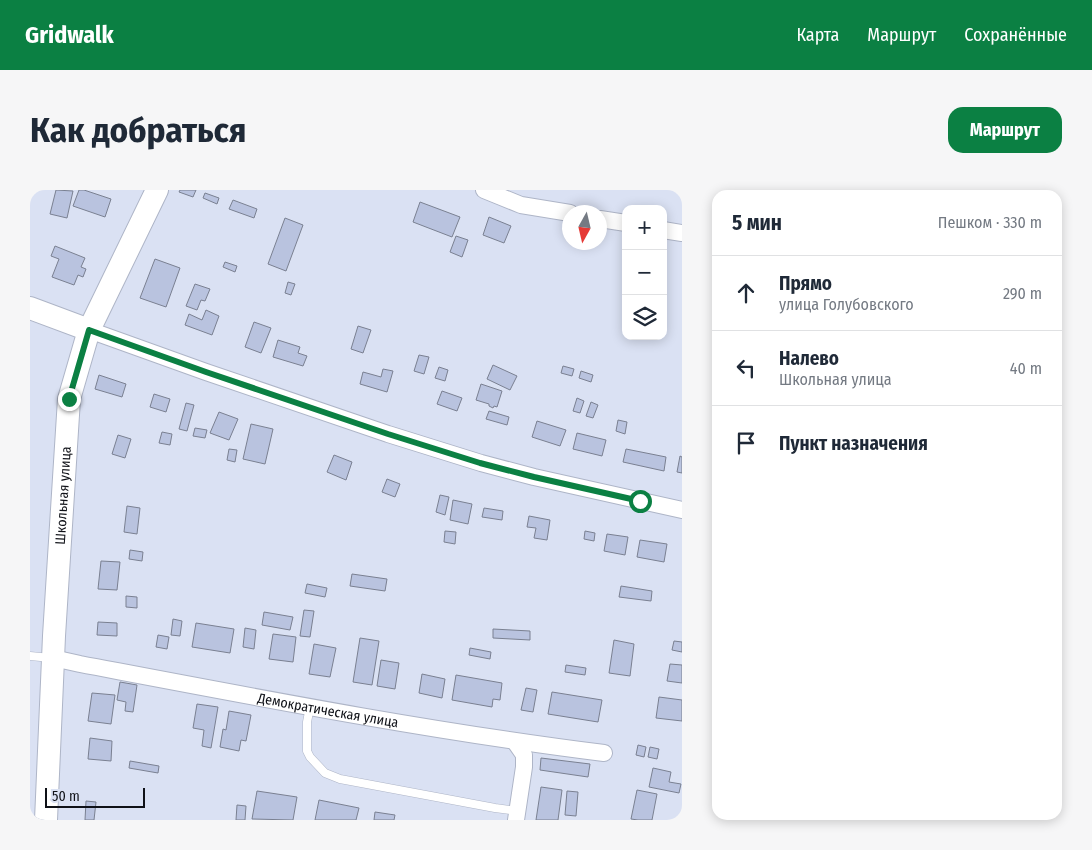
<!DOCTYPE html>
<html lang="ru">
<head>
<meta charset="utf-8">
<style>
	:root { --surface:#fff; --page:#f6f6f7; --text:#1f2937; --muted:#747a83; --line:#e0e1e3; --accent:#0b8043 }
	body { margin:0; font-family:"Fira Sans Condensed",sans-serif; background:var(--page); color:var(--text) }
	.controls { position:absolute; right:15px; top:15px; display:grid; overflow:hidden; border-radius:10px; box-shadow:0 2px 12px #0003 }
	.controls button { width:45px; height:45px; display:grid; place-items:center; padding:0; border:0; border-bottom:1px solid var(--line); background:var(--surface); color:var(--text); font:25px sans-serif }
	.compass { position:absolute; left:532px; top:15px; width:45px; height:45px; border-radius:50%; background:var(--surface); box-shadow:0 2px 12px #0003; rotate:188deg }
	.scale { position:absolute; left:15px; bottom:12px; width:100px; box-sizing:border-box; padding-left:5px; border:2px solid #0f1117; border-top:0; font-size:14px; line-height:18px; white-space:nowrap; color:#0f1117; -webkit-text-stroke:4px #dae1f3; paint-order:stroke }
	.stop { position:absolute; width:15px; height:15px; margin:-11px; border:4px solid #0b8043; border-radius:50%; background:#fff }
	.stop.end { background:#0b8043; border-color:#fff; box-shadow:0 1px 5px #0008 }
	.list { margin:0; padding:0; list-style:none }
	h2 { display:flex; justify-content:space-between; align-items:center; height:65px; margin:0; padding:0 20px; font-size:21px }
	h2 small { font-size:16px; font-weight:400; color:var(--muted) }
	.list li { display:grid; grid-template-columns:32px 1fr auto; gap:15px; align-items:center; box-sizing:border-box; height:75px; padding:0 20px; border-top:1px solid var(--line) }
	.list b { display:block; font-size:19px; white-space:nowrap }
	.list p { margin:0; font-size:16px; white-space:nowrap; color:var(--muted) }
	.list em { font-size:16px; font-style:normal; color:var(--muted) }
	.icon { flex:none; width:28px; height:28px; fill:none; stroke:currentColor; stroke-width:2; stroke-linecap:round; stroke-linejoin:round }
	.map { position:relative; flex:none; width:652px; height:630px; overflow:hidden; border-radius:15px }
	header { display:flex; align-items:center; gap:30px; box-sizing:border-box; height:70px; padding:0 25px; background:var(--accent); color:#fff }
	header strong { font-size:24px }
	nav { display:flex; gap:28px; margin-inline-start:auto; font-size:18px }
	.intro { display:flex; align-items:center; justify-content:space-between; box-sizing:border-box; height:120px; padding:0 30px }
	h1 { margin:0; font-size:35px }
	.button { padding:12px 22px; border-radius:15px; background:var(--accent); color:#fff; font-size:18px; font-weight:700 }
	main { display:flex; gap:30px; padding:0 30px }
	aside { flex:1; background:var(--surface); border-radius:15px; box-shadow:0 2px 12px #0003 }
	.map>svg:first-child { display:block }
</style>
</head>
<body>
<header>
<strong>Gridwalk</strong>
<nav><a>Карта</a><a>Маршрут</a><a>Сохранённые</a></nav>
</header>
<div class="intro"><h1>Как добраться</h1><a class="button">Маршрут</a></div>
<main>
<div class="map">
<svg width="652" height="630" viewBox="0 0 652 630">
	<rect width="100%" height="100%" fill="#dae1f3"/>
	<!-- building -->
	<path fill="#b9c3df" stroke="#7a8091" d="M26,0L43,1L37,28L20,24Z
		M49,0H54L81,9L75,27L43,16Z
		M150,0H166L163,7L149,2Z
		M175,3L189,8L187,14L173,8Z
		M203,10L227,19L224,28L199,19Z
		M390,12L430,27L422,47L383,32Z
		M459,27L481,36L474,53L453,45Z
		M255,28L273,35L256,81L238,74Z
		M426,46L438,50L432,67L420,62Z
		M25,56L55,68L51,77L56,79L53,87L48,85L44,95L22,87L29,69L21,66Z
		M125,69L150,78L136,117L110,108Z
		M195,72L207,76L205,82L193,77Z
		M258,92L265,94L261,105L255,103Z
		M165,94L180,99L175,111L171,110L167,120L156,116Z
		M176,120L189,126L182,145L155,135L159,124L172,130Z
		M224,132L241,138L231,163L215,157Z
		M328,136L341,140L333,163L321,159Z
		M248,150L270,157L268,163L277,166L273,176L243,167Z
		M389,165L399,167L394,184L384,181Z
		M463,175L487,186L480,200L457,189Z
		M533,176L544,179L542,186L531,183Z
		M409,177L418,180L415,191L405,188Z
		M353,179L363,181L357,202L330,194L333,182L351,187Z
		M551,181L563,185L561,192L549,188Z
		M69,185L96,194L92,207L65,199Z
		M451,194L472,201L467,217L464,216L463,218L459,216V214L446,210Z
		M412,201L432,208L427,221L407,214Z
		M124,204L140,209L136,222L120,217Z
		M547,208L554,211L550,223L543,221Z
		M561,212L568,215L563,228L556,226Z
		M156,213L164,215L157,241L149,239Z
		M459,221L479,227L477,235L456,229Z
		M189,222L208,229L199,250L180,243Z
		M588,230L597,232L595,244L586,241Z
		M507,231L536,240L530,256L502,247Z
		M221,234L243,239L235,274L213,269Z
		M165,238L177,240L175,248L163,246Z
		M132,242L142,244L140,255L129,253Z
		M547,243L576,250L572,266L543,259Z
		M88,245L101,249L95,268L82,264Z
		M199,259L207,260L205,272L197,270Z
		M596,259L636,267L634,281L593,272Z
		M304,265L322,272L316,290L297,282Z
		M650,266L652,267V283L647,282Z
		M357,289L370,294L365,307L352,302Z
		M410,305L419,307L415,325L406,322Z
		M423,310L442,314L438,334L420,330Z
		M97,316L110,318L107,344L94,342Z
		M454,318L473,321L472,330L452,327Z
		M499,326L520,330L517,350L504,348L506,338L497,337Z
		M415,341L426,342L425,354L414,352Z
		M555,341L565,343L564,351L554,349Z
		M577,344L598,347L595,365L574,361Z
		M610,350L637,354L634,372L607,367Z
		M100,360L113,362L112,371L99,369Z
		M71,371L90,372L87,400L68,399Z
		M322,384L357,389L355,401L320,396Z
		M277,394L297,398L295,407L275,403Z
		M591,396L622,401L621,411L589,407Z
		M96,406L107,407V418L96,417Z
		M274,420L284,421L280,447L270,446Z
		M234,422L263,427L260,440L232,435Z
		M143,429L152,431L150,446L141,445Z
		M68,432L87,433V446L67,445Z
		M166,433L204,439L200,463L162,457Z
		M215,438L226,440L224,459L213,457Z
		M463,439L500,441V450L463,448Z
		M243,444L266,447L263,472L239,469Z
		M128,445L139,447L137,459L126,457Z
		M330,448L349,451L342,495L323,492Z
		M584,450L604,454L600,486L579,483Z
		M644,451L652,452V462L642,460Z
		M284,454L306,458L300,487L279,484Z
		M440,458L461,462L460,469L439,465Z
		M351,470L369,473L365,499L347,496Z
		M640,474L652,475V493L637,491Z
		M536,475L556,478L555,485L535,482Z
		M392,484L415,489L412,508L389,503Z
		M426,485L472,493L470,510L463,509L462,517L422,510Z
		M90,492L107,495L103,522L95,521L96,512L87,510Z
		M496,498L507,500L503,522L491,520Z
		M522,502L572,510L568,532L518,524Z
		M62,503L85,505L81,534L58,531Z
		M629,507L652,510V531L626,528Z
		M167,514L188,517L181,558L172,556L174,540L163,538Z
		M199,521L221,525L216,551L211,550L209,561L190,557L193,539L196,540Z
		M60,548L82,551L81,571L58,569Z
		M608,555L616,557L614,567L606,565Z
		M620,557L629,559L627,569L618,567Z
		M511,568L560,574L558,587L510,580Z
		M100,571L129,576L128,583L99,578Z
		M623,578L641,582L639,592L651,594L649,603L619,597Z
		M511,597L532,600L528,630H506Z
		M607,600L627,604L622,630H608L601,629Z
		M227,601L267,607L263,630L222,629Z
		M537,601L548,602L546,626L535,625Z
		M289,610L329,618L326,630H285Z
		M56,611L66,612L64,630H55Z
		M207,615L216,616L215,630H206Z
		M345,622L365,625L364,630H344Z"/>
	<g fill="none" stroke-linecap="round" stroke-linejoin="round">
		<defs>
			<path id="lane" d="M0,466L21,468
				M280,517L277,532V561L280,567L295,583L310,589L465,618L487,621"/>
			<g id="street">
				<path d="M454,0L491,15L540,23"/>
				<path d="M570,29L596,33"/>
				<path d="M633,40L652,43"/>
				<path d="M59,140L176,182L358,244L451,273L504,287L652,320"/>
				<path id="s1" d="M23,468L50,474C224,507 398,541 574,563"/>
				<path d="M485,552L494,565V577L486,630"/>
			</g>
			<g id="secondary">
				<path d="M0,118L59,140"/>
				<path id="s2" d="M16,630L24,446L39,209L59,140L127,0"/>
			</g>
		</defs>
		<!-- lane casing -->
		<use href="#lane" stroke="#aeb5c7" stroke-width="9"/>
		<!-- street casing -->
		<use href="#street" stroke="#aeb5c7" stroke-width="18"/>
		<!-- secondary casing -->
		<use href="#secondary" stroke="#aeb5c7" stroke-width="24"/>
		<!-- lane -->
		<use href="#lane" stroke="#fff" stroke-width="8"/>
		<!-- street -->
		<use href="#street" stroke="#fff" stroke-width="16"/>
		<!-- secondary -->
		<use href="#secondary" stroke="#fff" stroke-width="22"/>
	</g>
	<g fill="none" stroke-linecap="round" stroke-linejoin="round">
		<!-- route -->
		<path stroke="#0b8043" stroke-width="6" d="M39,209L59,140L176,182L358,244L450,273L504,287L610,311"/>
	</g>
	<g text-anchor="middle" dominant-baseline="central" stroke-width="5" stroke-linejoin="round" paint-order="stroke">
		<!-- street labels -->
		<g font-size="14" fill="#0f1117" stroke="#dae1f3">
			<text stroke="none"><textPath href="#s2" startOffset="325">Школьная улица</textPath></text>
			<text stroke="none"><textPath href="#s1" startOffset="280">Демократическая улица</textPath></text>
		</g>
	</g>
</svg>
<div class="controls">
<button>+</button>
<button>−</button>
<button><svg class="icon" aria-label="layers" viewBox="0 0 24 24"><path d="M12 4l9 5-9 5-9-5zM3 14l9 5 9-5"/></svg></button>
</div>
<svg class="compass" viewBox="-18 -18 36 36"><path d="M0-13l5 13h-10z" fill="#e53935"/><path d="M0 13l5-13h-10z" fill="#747a83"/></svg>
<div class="scale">50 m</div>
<div class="stop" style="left:610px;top:311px"></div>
<div class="stop end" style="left:39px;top:209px"></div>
</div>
<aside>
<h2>5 мин<small>Пешком · 330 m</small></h2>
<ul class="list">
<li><svg class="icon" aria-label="ahead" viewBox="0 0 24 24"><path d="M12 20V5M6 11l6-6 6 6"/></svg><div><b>Прямо</b><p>улица Голубовского</p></div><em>290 m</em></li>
<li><svg class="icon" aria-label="left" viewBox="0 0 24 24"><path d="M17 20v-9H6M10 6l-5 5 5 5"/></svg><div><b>Налево</b><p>Школьная улица</p></div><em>40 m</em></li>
<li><svg class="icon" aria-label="arrive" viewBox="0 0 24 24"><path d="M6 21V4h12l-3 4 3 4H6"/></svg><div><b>Пункт назначения</b></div></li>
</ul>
</aside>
</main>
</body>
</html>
